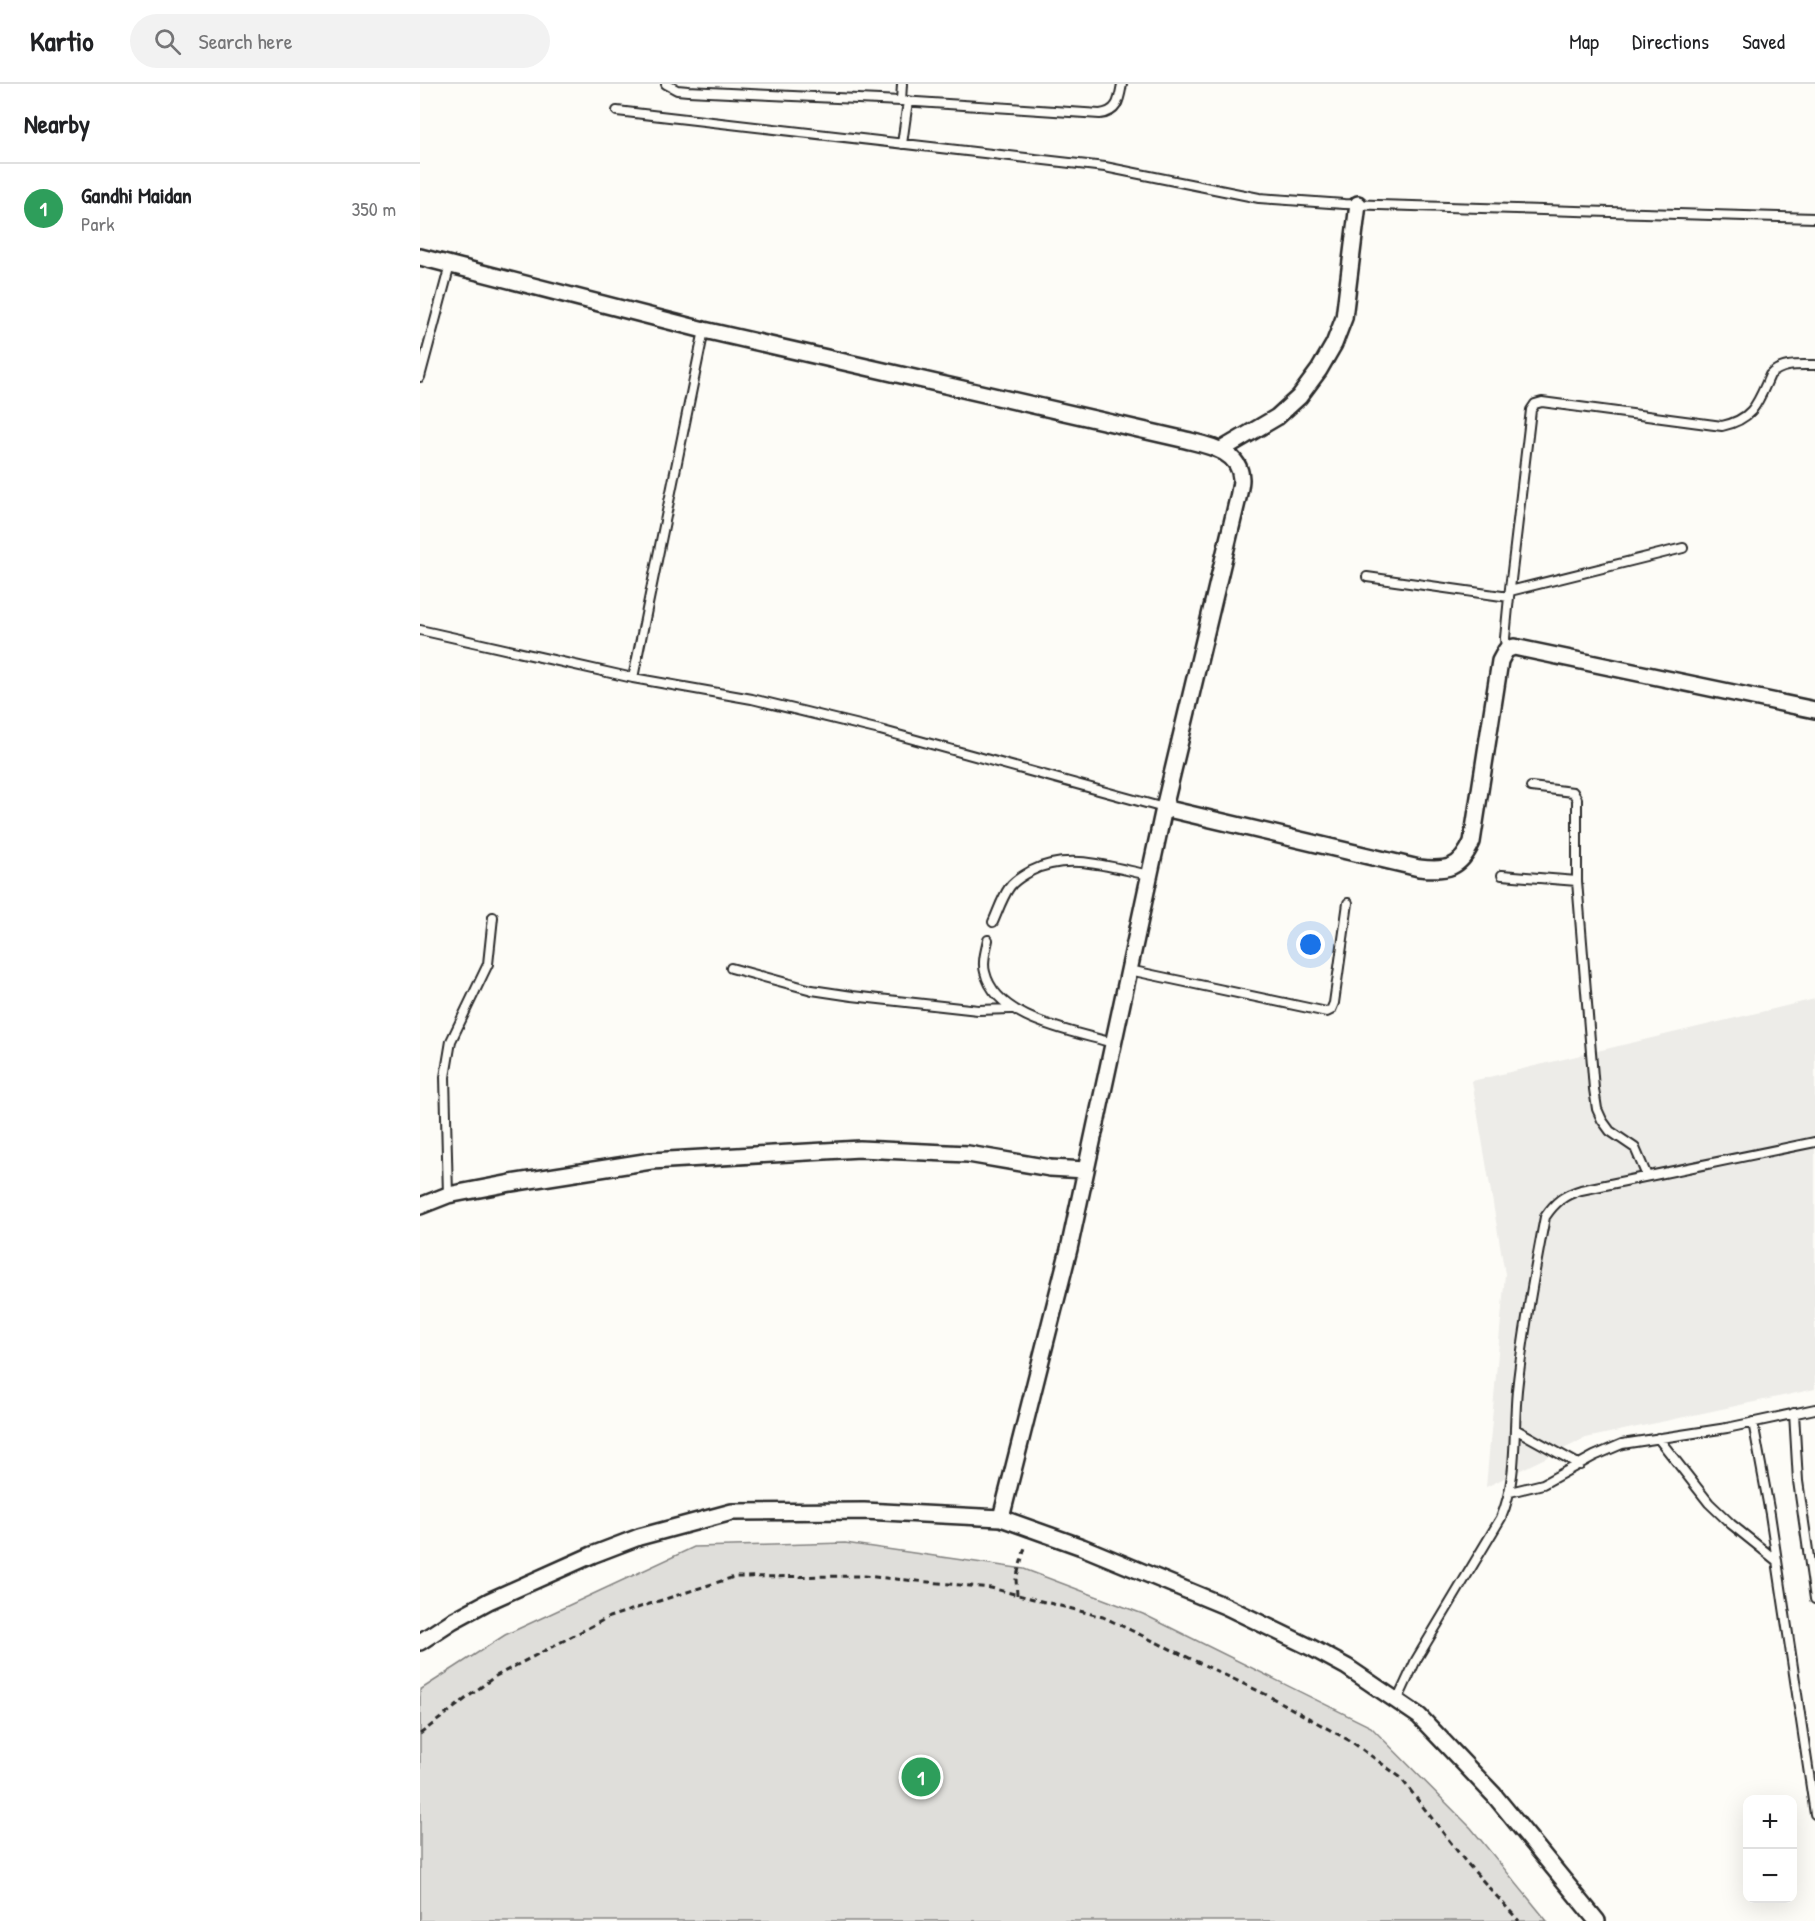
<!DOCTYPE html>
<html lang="en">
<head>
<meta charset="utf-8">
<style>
	:root { --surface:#fff; --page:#f2f2f2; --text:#202124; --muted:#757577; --line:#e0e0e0; --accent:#7c3aed }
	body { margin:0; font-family:"Patrick Hand",sans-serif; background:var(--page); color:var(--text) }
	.controls { position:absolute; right:18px; bottom:18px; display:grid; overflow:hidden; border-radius:12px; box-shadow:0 6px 24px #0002 }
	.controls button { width:54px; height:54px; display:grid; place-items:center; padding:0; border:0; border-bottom:2px solid var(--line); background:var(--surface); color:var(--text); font:30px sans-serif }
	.you { position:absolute; left:891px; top:861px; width:21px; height:21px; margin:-15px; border:4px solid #fff; border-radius:50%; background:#1a73e8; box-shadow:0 0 0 9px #1a73e833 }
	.badge { display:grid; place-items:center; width:39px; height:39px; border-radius:50%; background:var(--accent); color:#fff; font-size:20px; font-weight:700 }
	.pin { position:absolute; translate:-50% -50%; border:3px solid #fff; box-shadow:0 2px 6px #0006 }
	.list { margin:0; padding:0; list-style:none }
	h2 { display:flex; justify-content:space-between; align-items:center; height:78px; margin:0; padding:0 24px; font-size:26px }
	h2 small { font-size:20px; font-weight:400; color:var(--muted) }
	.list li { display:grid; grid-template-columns:39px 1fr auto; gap:18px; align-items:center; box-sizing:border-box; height:90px; padding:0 24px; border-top:2px solid var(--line) }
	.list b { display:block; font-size:22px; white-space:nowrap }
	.list p { margin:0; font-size:20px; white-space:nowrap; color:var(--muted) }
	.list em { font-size:20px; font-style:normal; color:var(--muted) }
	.icon { flex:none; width:33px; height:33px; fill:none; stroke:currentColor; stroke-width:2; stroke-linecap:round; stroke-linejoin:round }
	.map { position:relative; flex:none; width:1395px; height:1837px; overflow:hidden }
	header { display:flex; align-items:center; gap:36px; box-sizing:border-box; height:84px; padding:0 30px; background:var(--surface); border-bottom:2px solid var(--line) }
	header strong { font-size:28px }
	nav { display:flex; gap:33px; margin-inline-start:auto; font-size:21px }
	.search { width:420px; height:54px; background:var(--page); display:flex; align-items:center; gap:15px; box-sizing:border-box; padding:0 21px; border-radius:33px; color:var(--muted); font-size:22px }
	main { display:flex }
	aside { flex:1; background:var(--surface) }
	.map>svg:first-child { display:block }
</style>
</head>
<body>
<header>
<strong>Kartio</strong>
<div class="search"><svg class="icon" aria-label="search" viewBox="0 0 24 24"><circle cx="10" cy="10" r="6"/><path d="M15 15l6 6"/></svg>Search here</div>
<nav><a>Map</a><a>Directions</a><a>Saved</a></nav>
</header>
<main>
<aside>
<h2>Nearby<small></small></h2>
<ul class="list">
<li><span class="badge" style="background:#2e9e5b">1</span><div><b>Gandhi Maidan</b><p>Park</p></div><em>350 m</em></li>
</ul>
</aside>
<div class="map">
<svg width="1395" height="1837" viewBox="0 0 1395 1837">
	<rect width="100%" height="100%" fill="#fdfcf7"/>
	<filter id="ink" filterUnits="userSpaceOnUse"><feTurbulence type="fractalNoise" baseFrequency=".0167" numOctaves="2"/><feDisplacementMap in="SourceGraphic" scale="12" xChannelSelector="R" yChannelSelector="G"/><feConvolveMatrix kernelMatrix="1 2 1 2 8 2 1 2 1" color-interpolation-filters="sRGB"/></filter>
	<g filter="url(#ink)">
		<!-- built -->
		<path fill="#edece8" d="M1395,915V1305L1166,1354L1066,1403L1085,1190L1052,997Z"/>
		<!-- green -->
		<path fill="#dfdeda" stroke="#858482" stroke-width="1.5" d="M425,1459L604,1485L723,1530L951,1643L1051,1744L1127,1837H0V1606L85,1551L274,1463Z"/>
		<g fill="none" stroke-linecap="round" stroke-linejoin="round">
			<defs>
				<path id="service" d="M246,0L257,6L268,7L481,17L680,30C698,28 699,16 702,0
					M481,17L482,0
					M197,27L685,83L839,114L924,120L1395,134
					M482,60L488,17
					M0,293L30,181
					M947,493L1089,513
					M1090,507L1263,464
					M0,546L213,594L332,615L460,646L744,724
					M1086,566L1085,554L1089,513L1111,326L1115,320L1122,318L1302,342C1334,335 1338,318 1350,291C1362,279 1379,281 1395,281
					M213,594L284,246
					M1111,703L1153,708L1157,715V797L1174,1005L1177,1025L1182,1036L1190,1047L1215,1064L1227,1092
					M1082,791L1157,797
					M573,838C578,827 582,814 589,804C594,796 603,792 611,787C648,768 690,783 729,791
					M568,856C566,866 562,878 565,888C576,936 653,947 693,959
					M311,884L392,906L432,912L558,926L591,925
					M709,886L907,928L911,926L914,919L928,819
					M28,1111L25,993L31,957L68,880L73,833
					M1374,1329L1378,1397L1395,1515
					M1333,1338L1350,1430L1395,1730
					M1095,1345L1160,1381
					M1238,1354L1289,1419L1311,1440L1357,1477
					M1090,1408L1123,1400L1174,1372L1202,1360L1307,1344L1395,1325
					M977,1617L996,1576L1081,1434C1098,1394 1093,1349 1097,1306C1103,1249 1114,1190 1125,1133C1135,1118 1144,1111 1161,1106L1395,1058"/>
				<path id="minor" d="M0,173L284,246L762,355C784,361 820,365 821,395C821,401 819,408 818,414L744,724L649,1165L581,1434
					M801,366L857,333L879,313L899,286L914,260L924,234L938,120
					M744,724L999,784C1027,787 1040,785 1052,758L1080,577L1086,566L1094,563L1395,626
					M0,1122L28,1111L91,1099L231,1077L440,1065L548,1070L630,1084L666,1086
					M0,1558L32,1537L69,1517L172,1471L219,1453L312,1428L444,1427L581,1434L662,1463L805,1522L892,1564L927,1583L977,1617L999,1632L1074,1711L1177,1837"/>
			</defs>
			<!-- service casing -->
			<use href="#service" stroke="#2b2b2b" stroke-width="12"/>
			<!-- minor casing -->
			<use href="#minor" stroke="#2b2b2b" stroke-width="20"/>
			<!-- path -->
			<path stroke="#2b2b2b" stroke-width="3" stroke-dasharray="6 4.5" stroke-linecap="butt" d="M597,1511L596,1495L606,1460
				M0,1650L74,1593L189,1533L314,1493L444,1492L571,1504L683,1533L845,1610L932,1658L980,1693L1045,1777L1099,1837"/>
			<!-- service -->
			<use href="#service" stroke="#fdfcf7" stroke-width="8"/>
			<!-- minor -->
			<use href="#minor" stroke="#fdfcf7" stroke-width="15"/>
		</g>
	</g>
</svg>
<div class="controls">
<button>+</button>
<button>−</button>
</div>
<div class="you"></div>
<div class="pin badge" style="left:501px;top:1693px;background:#2e9e5b">1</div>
</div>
</main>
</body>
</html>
